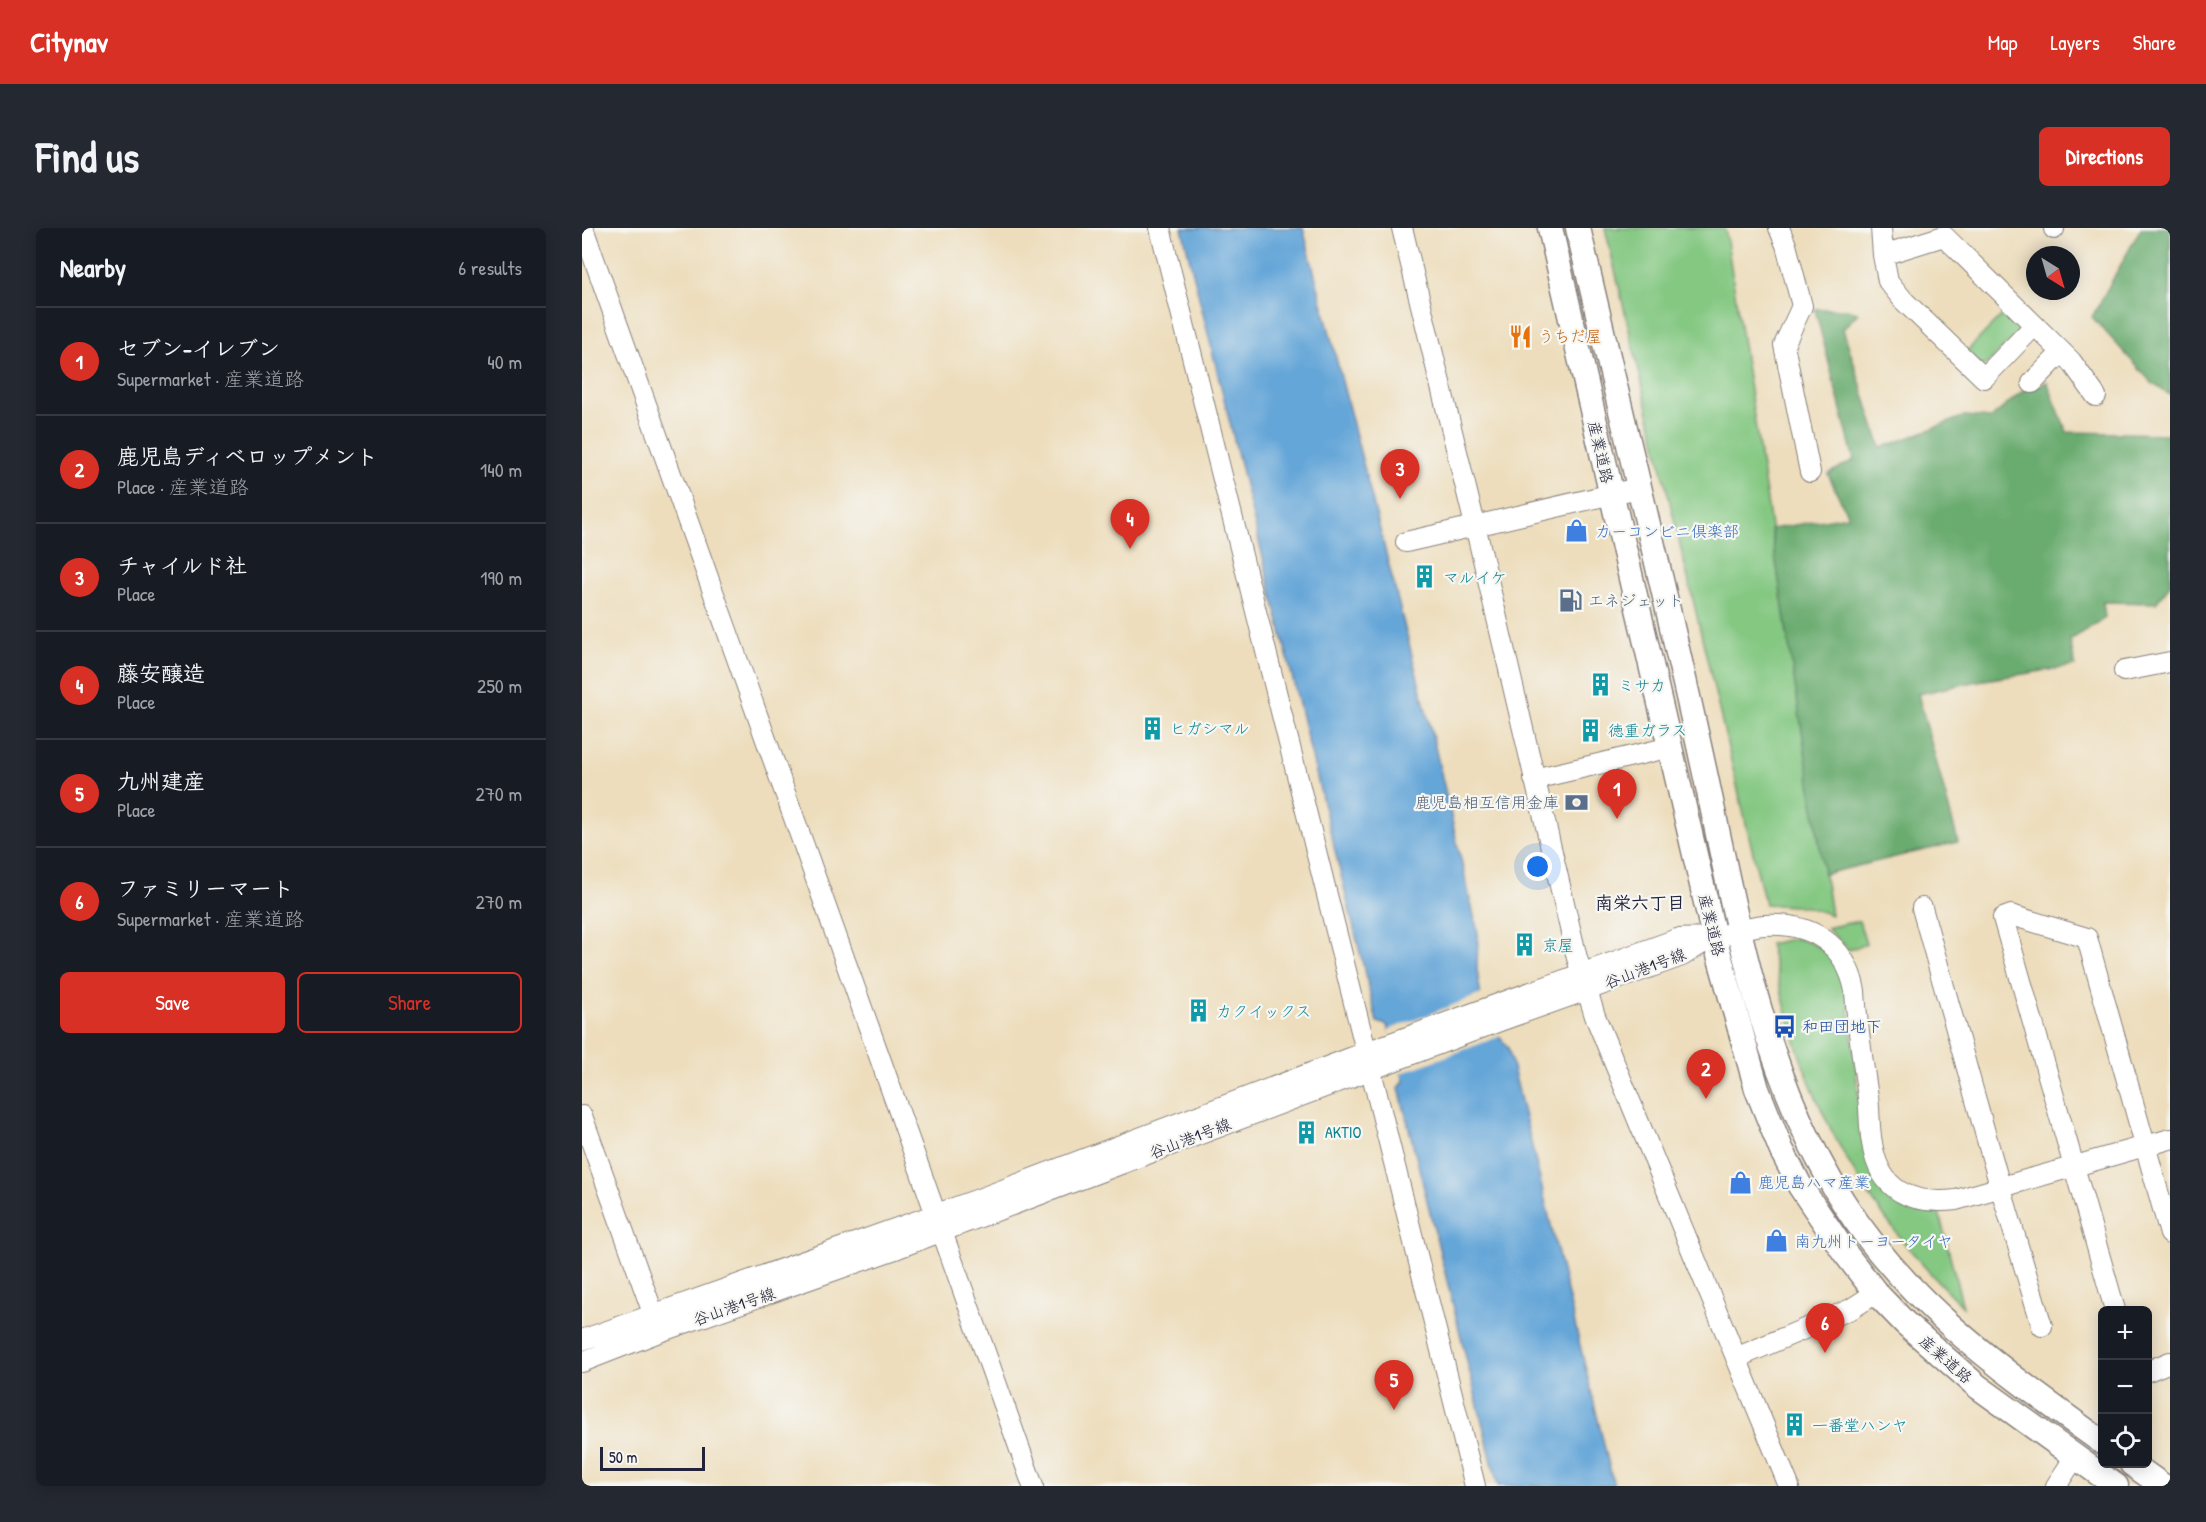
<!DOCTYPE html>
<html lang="en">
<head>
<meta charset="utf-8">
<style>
	:root { --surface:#171b24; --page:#242831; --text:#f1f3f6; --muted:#9ea1a6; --line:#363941; --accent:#d93025 }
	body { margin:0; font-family:"Patrick Hand","Klee One",sans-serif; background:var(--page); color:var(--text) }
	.controls { position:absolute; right:18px; bottom:18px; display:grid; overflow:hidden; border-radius:9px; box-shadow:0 3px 15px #0003 }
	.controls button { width:54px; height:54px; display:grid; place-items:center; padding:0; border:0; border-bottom:2px solid var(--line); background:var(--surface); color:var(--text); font:30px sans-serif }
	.compass { position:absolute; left:1444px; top:18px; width:54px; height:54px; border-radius:50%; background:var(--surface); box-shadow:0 3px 15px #0003; rotate:143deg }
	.scale { position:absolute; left:18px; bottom:15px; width:105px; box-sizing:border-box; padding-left:6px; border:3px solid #22223b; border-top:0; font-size:16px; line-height:21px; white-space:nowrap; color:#22223b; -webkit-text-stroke:4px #f6f6f2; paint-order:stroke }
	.you { position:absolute; left:956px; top:639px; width:21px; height:21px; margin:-15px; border:4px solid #fff; border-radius:50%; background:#1a73e8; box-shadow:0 0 0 9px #1a73e833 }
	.badge { display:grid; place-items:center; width:39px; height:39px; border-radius:50%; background:var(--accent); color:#fff; font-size:20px; font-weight:700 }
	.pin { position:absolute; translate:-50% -50px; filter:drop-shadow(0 2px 3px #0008) }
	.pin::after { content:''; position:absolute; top:32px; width:21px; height:18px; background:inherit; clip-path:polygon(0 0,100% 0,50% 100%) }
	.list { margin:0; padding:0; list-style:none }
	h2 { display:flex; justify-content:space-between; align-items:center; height:78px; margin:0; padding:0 24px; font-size:26px }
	h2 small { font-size:20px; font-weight:400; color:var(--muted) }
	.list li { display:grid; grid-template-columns:39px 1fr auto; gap:18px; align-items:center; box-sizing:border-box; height:108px; padding:0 24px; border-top:2px solid var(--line) }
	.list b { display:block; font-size:22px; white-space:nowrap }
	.list p { margin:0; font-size:20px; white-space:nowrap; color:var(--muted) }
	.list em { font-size:20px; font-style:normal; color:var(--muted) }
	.actions { display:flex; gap:12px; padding:18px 24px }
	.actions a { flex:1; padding:14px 0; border:2px solid var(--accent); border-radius:9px; text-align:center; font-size:21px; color:var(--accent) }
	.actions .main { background:var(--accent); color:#fff }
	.icon { flex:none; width:33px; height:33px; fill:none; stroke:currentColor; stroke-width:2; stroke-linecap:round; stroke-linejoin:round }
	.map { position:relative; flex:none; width:1588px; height:1258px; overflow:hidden; border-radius:9px }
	header { display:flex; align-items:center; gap:36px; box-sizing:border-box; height:84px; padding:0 30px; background:var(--accent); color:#fff }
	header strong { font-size:28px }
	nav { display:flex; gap:33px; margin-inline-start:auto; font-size:21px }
	.intro { display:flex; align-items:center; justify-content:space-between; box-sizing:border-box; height:144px; padding:0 36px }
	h1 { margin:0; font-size:42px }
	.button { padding:15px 27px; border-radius:9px; background:var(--accent); color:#fff; font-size:21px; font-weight:700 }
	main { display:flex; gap:36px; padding:0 36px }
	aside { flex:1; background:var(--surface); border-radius:9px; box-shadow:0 3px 15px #0003 }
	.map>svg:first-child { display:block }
</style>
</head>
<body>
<header>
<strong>Citynav</strong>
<nav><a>Map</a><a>Layers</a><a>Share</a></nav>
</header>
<div class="intro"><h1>Find us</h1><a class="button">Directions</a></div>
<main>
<aside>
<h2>Nearby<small>6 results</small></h2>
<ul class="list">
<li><span class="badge">1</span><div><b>セブン-イレブン</b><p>Supermarket · 産業道路</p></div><em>40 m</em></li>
<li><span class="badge">2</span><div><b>鹿児島ディベロップメント</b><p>Place · 産業道路</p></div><em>140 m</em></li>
<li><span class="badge">3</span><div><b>チャイルド社</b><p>Place</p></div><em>190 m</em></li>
<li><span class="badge">4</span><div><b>藤安醸造</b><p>Place</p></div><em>250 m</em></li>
<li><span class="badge">5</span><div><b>九州建産</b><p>Place</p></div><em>270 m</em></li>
<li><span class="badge">6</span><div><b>ファミリーマート</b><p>Supermarket · 産業道路</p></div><em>270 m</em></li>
</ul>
<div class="actions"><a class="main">Save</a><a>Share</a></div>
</aside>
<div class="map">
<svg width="1588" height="1258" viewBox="0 0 1588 1258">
	<rect width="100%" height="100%" fill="#f6f6f2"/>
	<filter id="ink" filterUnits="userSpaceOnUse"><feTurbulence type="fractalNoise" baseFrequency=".0167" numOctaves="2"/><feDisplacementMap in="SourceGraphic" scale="12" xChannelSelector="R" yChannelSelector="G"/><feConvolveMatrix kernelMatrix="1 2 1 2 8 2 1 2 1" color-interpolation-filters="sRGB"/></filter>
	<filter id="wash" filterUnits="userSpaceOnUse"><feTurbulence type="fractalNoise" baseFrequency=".008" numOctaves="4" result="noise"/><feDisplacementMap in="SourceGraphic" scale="24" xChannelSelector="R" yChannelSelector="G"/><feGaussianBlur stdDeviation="1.35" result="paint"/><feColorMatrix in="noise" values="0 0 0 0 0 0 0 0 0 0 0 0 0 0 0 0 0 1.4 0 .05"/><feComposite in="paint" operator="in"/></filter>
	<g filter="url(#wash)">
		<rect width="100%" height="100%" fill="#edddbc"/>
		<!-- green -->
		<path fill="#84c882" stroke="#53755e" stroke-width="1.5" d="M1023,0H1143L1249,687L1225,679L1183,676Z
			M1426,81L1439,94L1440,101L1404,137L1399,138L1384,124Z
			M1277,693L1284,716L1267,722L1244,700Z
			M1214,710C1248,720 1256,729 1265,763L1282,915L1319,975L1357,984L1381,1079C1308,1008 1255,930 1220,834C1206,796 1198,755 1187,716Z"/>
		<!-- forest -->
		<path fill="#6bac70" stroke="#466756" stroke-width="1.5" d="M1559,0H1588V167L1570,155L1510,89Z
			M1233,81H1263L1276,85L1261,101L1299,220L1383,188L1409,190L1441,163L1465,154L1485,204L1588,206V357L1574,375L1521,374L1523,390L1488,412L1493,438L1396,453L1336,466L1376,614L1242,646L1189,301L1266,288L1246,246L1272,232Z"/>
		<!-- water -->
		<path fill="#65a6d8" stroke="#44648a" stroke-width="1.5" d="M600,0H721L851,510L896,705L895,741L902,791L926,819L1032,1258H916L817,860L822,853L805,797L795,794Z"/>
		<!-- pier -->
		<path fill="#edddbc" d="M902,765L905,790L919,808L817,846L806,802Z"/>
	</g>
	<g filter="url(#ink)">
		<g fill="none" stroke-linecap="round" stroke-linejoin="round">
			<defs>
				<path id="minor" d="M1,0L451,1258
					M578,0L893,1258
					M820,0L893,297L995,730L1013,788L1207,1258
					M1197,0L1204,17L1220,78L1202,117L1228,244
					M1299,0L1301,27L1362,8L1489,133L1514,168
					M1472,1V0
					M1301,27L1306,53L1322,73L1402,150L1452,98
					M1450,155L1480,124
					M824,314L1056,260
					M1542,443L1588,434
					M952,551L1089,519
					M1340,680L1418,958L1460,1098
					M0,888L76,1099
					M1533,1082L1421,690L1429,687L1505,710L1588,1006
					M0,1112L394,972L784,824L1095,711C1107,710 1120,711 1132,709C1149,706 1165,698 1182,697C1229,694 1264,716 1273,763C1275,799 1281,834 1286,869C1288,884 1287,900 1290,915C1297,963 1329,977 1374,972L1588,911
					M1154,1130L1269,1081L1294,1065
					M0,1134L77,1104L316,1020L918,793L1100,728L1129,710
					M1566,1143L1588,1134
					M1474,1258L1493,1229"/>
				<path id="major" d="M968,0L1132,709L1175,861L1199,921L1218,958L1263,1025L1294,1065L1323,1095L1395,1158L1534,1258
					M996,0C1037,179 1082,357 1121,536C1154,686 1177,840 1260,972C1325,1076 1423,1144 1520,1214
					M1550,1236L1581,1258"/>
			</defs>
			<!-- minor casing -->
			<use href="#minor" stroke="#88807c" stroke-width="22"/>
			<!-- major casing -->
			<use href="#major" stroke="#88807c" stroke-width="27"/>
			<!-- minor -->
			<use href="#minor" stroke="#fff" stroke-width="20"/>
			<!-- major -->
			<use href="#major" stroke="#fff" stroke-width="24"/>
		</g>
	</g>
	<!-- icons -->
	<defs>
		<symbol id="restaurant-bare" viewBox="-9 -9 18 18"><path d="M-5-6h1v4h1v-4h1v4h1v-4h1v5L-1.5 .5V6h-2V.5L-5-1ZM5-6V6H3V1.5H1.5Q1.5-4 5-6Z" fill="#e8710a" stroke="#f6f6f2" stroke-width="2.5" paint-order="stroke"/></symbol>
		<symbol id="shop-bare" viewBox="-9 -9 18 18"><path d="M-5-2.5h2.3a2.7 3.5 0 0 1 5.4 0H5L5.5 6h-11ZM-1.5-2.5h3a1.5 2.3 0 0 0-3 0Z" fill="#3f7fe0" stroke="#f6f6f2" stroke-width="2.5" paint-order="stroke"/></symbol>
		<symbol id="building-bare" viewBox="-9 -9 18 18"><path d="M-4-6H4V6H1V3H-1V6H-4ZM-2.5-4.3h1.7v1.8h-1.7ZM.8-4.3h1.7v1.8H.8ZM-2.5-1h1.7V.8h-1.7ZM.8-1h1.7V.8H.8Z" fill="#0f9aa8" stroke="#f6f6f2" stroke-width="2.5" paint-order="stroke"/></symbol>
		<symbol id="fuel-bare" viewBox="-9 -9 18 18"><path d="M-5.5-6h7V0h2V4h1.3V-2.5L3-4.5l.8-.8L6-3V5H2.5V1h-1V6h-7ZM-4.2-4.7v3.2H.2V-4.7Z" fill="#5c6f8a" stroke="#f6f6f2" stroke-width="2.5" paint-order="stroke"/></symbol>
		<symbol id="bank-bare" viewBox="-9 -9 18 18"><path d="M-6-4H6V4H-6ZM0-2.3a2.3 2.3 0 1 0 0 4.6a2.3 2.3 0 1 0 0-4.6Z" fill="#5c6f8a" stroke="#f6f6f2" stroke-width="2.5" paint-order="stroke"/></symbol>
		<symbol id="bus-bare" viewBox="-9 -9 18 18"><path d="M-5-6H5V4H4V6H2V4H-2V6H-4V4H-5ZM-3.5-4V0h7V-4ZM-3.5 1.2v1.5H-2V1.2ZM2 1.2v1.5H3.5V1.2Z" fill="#1a4fb4" stroke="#f6f6f2" stroke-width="2.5" paint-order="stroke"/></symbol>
	</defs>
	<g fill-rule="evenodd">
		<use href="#restaurant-bare" x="922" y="92" width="33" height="33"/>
		<use href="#shop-bare" x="978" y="286" width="33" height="33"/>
		<use href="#building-bare" x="826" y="332" width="33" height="33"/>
		<use href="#fuel-bare" x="972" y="356" width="33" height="33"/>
		<use href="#building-bare" x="1002" y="440" width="33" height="33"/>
		<use href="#building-bare" x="554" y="484" width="33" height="33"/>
		<use href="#building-bare" x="992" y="486" width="33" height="33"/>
		<use href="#bank-bare" x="978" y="558" width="33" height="33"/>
		<use href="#building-bare" x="926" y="700" width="33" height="33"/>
		<use href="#building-bare" x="600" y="766" width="33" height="33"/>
		<use href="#bus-bare" x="1186" y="782" width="33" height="33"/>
		<use href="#building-bare" x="708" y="888" width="33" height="33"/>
		<use href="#shop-bare" x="1142" y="938" width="33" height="33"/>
		<use href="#shop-bare" x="1178" y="996" width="33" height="33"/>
		<use href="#building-bare" x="1196" y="1180" width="33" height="33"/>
	</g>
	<g text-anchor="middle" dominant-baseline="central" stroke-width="4.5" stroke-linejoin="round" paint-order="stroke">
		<!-- food labels -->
		<g font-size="16" fill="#c56008" stroke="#f6f6f2" text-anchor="start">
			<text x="956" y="108">うちだ屋</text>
		</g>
		<!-- street labels -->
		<g font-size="16" fill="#22223b" stroke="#f6f6f2">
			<text transform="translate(1019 224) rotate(77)">産業道路</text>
			<text transform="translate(1130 697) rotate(76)">産業道路</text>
			<text transform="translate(1063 740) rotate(-21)">谷山港1号線</text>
			<text transform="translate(608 910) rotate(-21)">谷山港1号線</text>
			<text transform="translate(152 1078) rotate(-19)">谷山港1号線</text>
			<text transform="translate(1364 1131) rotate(41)">産業道路</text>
		</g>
		<!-- shop labels -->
		<g font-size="16" fill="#366cbe" stroke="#f6f6f2" text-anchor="start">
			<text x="1013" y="303">カーコンビニ倶楽部</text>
			<text x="1176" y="954">鹿児島ハマ産業</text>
			<text x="1213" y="1013">南九州トーヨータイヤ</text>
		</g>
		<!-- culture labels -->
		<g font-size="16" fill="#0d838f" stroke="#f6f6f2" text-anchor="start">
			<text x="861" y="349">マルイケ</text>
			<text x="1036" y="457">ミサカ</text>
			<text x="588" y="500">ヒガシマル</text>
			<text x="1026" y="502">徳重ガラス</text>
			<text x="960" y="717">京屋</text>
			<text x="634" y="783">カクイックス</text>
			<text x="743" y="904">AKTIO</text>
			<text x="1230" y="1197">一番堂ハンヤ</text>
		</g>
		<!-- service labels -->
		<g font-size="16" fill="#4e5e75" stroke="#f6f6f2" text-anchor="start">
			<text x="1006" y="372">エネジェット</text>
			<text x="977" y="574" text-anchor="end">鹿児島相互信用金庫</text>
		</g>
		<!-- transit labels -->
		<g font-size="16" fill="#164399" stroke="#f6f6f2" text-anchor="start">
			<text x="1220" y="798">和田団地下</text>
		</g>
		<!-- neighbourhood labels -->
		<g font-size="18" font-weight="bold" fill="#22223b" stroke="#f6f6f2">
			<text x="1058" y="674">南栄六丁目</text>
		</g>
	</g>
</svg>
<div class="controls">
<button>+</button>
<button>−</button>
<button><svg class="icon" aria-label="locate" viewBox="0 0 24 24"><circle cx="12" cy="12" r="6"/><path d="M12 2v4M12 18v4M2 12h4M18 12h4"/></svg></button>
</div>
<svg class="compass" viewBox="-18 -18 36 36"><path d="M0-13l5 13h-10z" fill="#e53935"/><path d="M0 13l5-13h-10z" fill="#9ea1a6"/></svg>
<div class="scale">50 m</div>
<div class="you"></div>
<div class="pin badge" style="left:1035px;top:591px">1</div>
<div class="pin badge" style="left:1124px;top:871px">2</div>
<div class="pin badge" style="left:818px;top:271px">3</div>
<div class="pin badge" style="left:548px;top:321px">4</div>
<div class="pin badge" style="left:812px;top:1182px">5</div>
<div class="pin badge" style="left:1243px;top:1125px">6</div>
</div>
</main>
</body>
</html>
